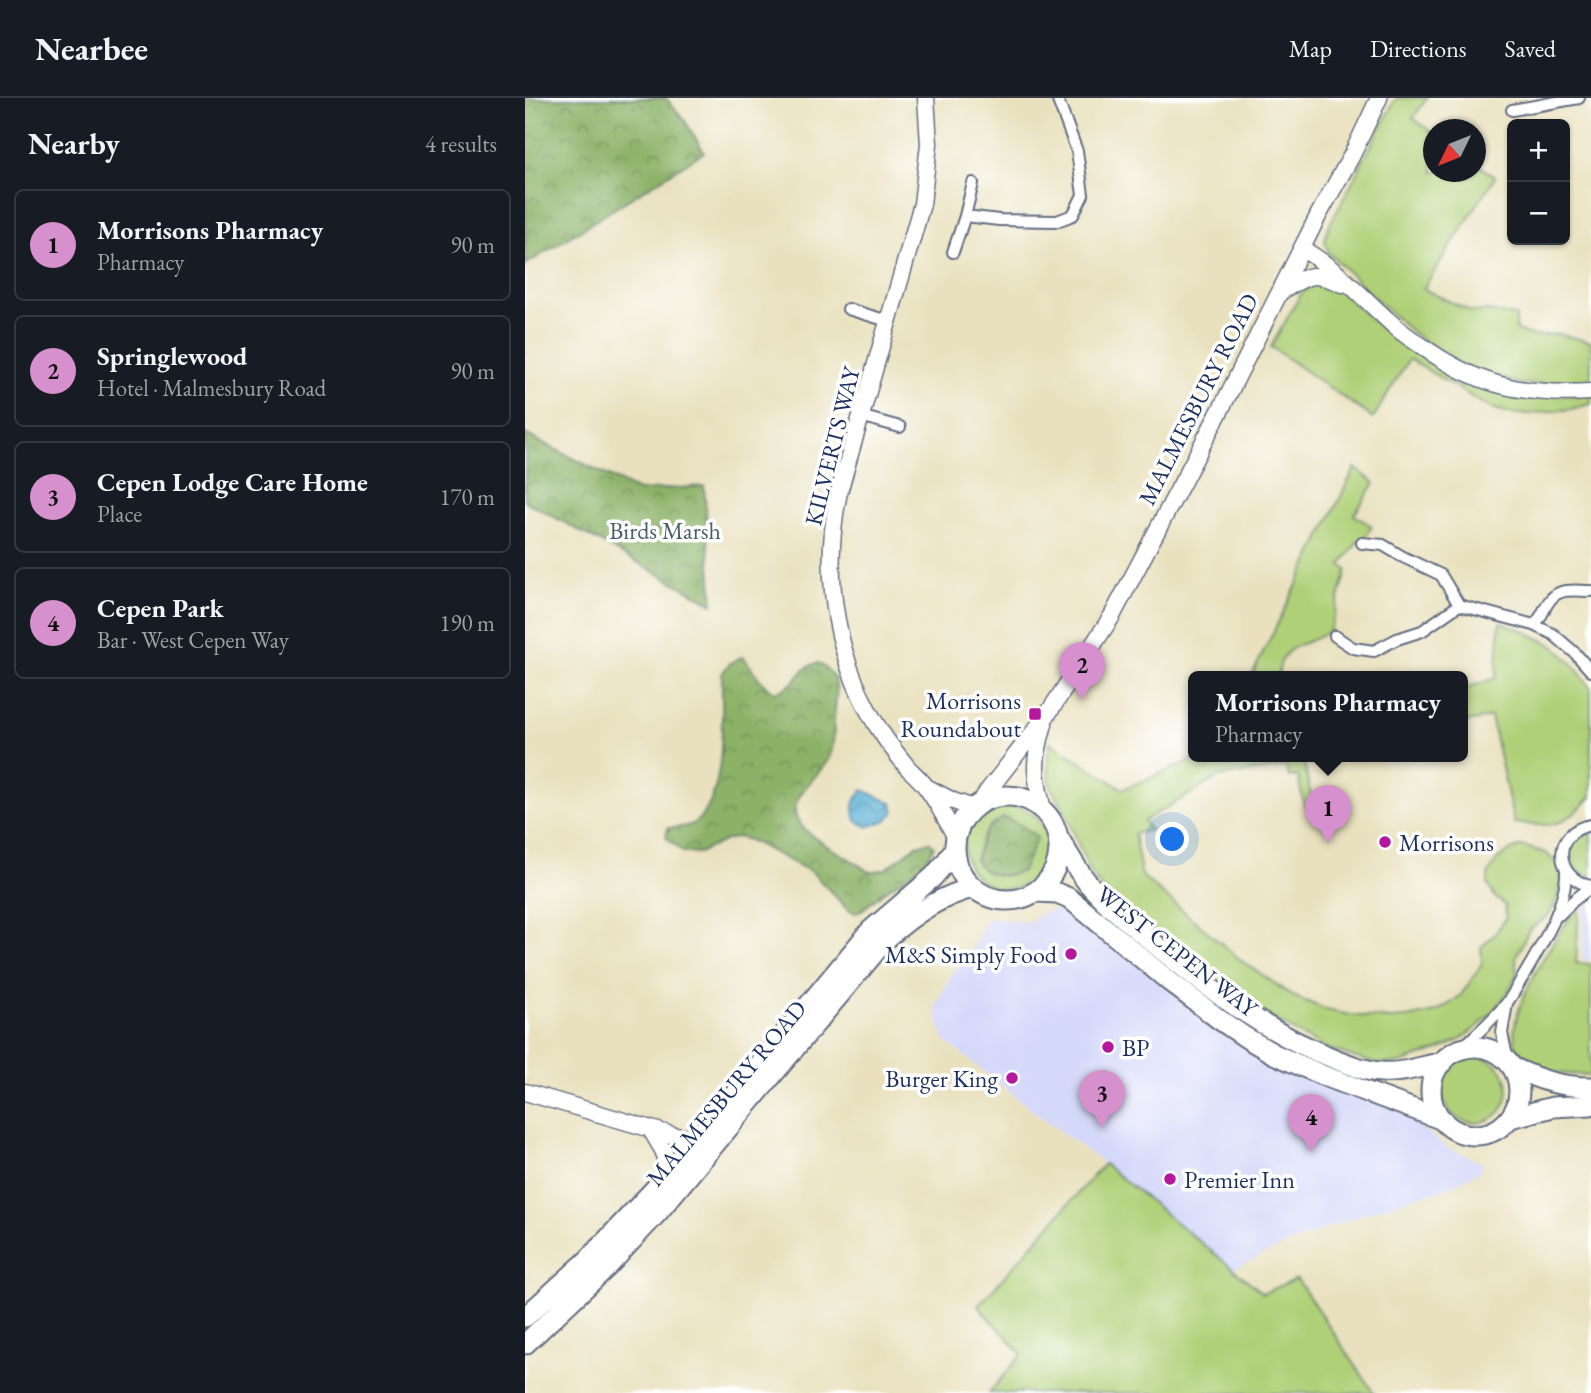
<!DOCTYPE html>
<html lang="en">
<head>
<meta charset="utf-8">
<style>
	:root { --surface:#171b24; --page:#242831; --text:#f1f3f6; --muted:#9ea1a6; --line:#363941; --accent:#d690ce }
	body { margin:0; font-family:"EB Garamond",serif; background:var(--page); color:var(--text) }
	.controls { position:absolute; right:21px; top:21px; display:grid; overflow:hidden; border-radius:10px; box-shadow:0 2px 5px #0004 }
	.controls button { width:63px; height:63px; display:grid; place-items:center; padding:0; border:0; border-bottom:2px solid var(--line); background:var(--surface); color:var(--text); font:35px sans-serif }
	.compass { position:absolute; left:898px; top:21px; width:63px; height:63px; border-radius:50%; background:var(--surface); box-shadow:0 2px 5px #0004; rotate:227deg }
	.you { position:absolute; left:648px; top:742px; width:24px; height:24px; margin:-18px; border:5px solid #fff; border-radius:50%; background:#1a73e8; box-shadow:0 0 0 10px #1a73e833 }
	.badge { display:grid; place-items:center; width:46px; height:46px; border-radius:50%; background:var(--accent); color:#111; font-size:23px; font-weight:700 }
	.pin { position:absolute; translate:-50% -58px; filter:drop-shadow(0 2px 4px #0008) }
	.pin::after { content:''; position:absolute; top:37px; width:24px; height:21px; background:inherit; clip-path:polygon(0 0,100% 0,50% 100%) }
	.popup { position:absolute; left:663px; top:573px; width:280px; height:91px; box-sizing:border-box; display:grid; place-content:center; border-radius:10px; background:var(--surface); filter:drop-shadow(0 2px 5px #0005); font-size:23px; white-space:nowrap; color:var(--muted) }
	.popup b { font-size:26px; color:var(--text) }
	.popup::after { content:''; position:absolute; left:50%; top:100%; margin-left:-14px; border:14px solid transparent; border-top-color:var(--surface) }
	.list { margin:0; padding:0; list-style:none }
	h2 { display:flex; justify-content:space-between; align-items:center; height:91px; margin:0; padding:0 28px; font-size:30px }
	h2 small { font-size:23px; font-weight:400; color:var(--muted) }
	.list li { display:grid; grid-template-columns:46px 1fr auto; gap:21px; align-items:center; box-sizing:border-box; height:112px; margin:0 14px 14px; padding:0 14px; border:2px solid var(--line); border-radius:10px }
	.list b { display:block; font-size:26px; white-space:nowrap }
	.list p { margin:0; font-size:23px; white-space:nowrap; color:var(--muted) }
	.list em { font-size:23px; font-style:normal; color:var(--muted) }
	.map { position:relative; flex:none; width:1066px; height:1295px; overflow:hidden }
	header { display:flex; align-items:center; gap:42px; box-sizing:border-box; height:98px; padding:0 35px; background:var(--surface); border-bottom:2px solid var(--line) }
	header strong { font-size:33px }
	nav { display:flex; gap:38px; margin-inline-start:auto; font-size:24px }
	main { display:flex }
	aside { flex:1; background:var(--surface) }
	.map>svg:first-child { display:block }
</style>
</head>
<body>
<header>
<strong>Nearbee</strong>
<nav><a>Map</a><a>Directions</a><a>Saved</a></nav>
</header>
<main>
<aside>
<h2>Nearby<small>4 results</small></h2>
<ul class="list">
<li><span class="badge">1</span><div><b>Morrisons Pharmacy</b><p>Pharmacy</p></div><em>90 m</em></li>
<li><span class="badge">2</span><div><b>Springlewood</b><p>Hotel · Malmesbury Road</p></div><em>90 m</em></li>
<li><span class="badge">3</span><div><b>Cepen Lodge Care Home</b><p>Place</p></div><em>170 m</em></li>
<li><span class="badge">4</span><div><b>Cepen Park</b><p>Bar · West Cepen Way</p></div><em>190 m</em></li>
</ul>
</aside>
<div class="map">
<svg width="1066" height="1295" viewBox="0 0 1066 1295">
	<defs>
		<pattern id="forest-crowns" width="20" height="18" patternUnits="userSpaceOnUse" patternTransform="scale(1.75)"><rect width="20" height="18" fill="#8cb268"/><path d="M2 6a3 3 0 1 1 6 0M12 15a3 3 0 1 1 6 0" fill="none" stroke="#729159"/></pattern>
		<pattern id="water-waves" width="16" height="10" patternUnits="userSpaceOnUse" patternTransform="scale(1.75)"><rect width="16" height="10" fill="#56afd3"/><path d="M0 5q4-4 8 0t8 0" fill="none" stroke="#468fae"/></pattern>
	</defs>
	<rect width="100%" height="100%" fill="#fff"/>
	<filter id="ink" filterUnits="userSpaceOnUse"><feTurbulence type="fractalNoise" baseFrequency=".0143" numOctaves="2"/><feDisplacementMap in="SourceGraphic" scale="14" xChannelSelector="R" yChannelSelector="G"/><feConvolveMatrix kernelMatrix="1 2 1 2 8 2 1 2 1" color-interpolation-filters="sRGB"/></filter>
	<filter id="wash" filterUnits="userSpaceOnUse"><feTurbulence type="fractalNoise" baseFrequency=".00686" numOctaves="4" result="noise"/><feDisplacementMap in="SourceGraphic" scale="28" xChannelSelector="R" yChannelSelector="G"/><feGaussianBlur stdDeviation="1.57" result="paint"/><feColorMatrix in="noise" values="0 0 0 0 0 0 0 0 0 0 0 0 0 0 0 0 0 1.4 0 .05"/><feComposite in="paint" operator="in"/></filter>
	<g filter="url(#wash)">
		<rect width="100%" height="100%" fill="#e9e1be"/>
		<!-- built -->
		<path fill="#d4d8f9" d="M1060,804H1066V862H1057Z
			M523,812L556,813L674,915L879,1016L921,1049L958,1065L955,1073L920,1091L900,1096L833,1118L758,1148L708,1171L579,1066L516,1019L419,942L410,910L426,877L449,848L462,819L503,824Z"/>
		<!-- green -->
		<path fill="#b0d078" stroke="#66806b" stroke-width="2" d="M871,0H902L888,20L908,35V74H950L951,65L970,79L898,191L947,214L962,213L991,218V232L1008,238L1033,236L1066,244V285L995,286L940,269L889,236L856,206L804,155L800,144L802,132Z
			M789,185L810,188L854,229L868,237L906,264L940,283L969,294L993,298L1066,297V306L1046,311L1004,316H990L965,310L884,261L848,320L746,249L776,196Z
			M830,370L850,385L829,417L847,428L840,440L834,442L816,467L822,472L805,532C783,550 756,541 753,579H726Z
			M975,524L997,532L1029,548L1046,564L1066,590V699C1039,729 1028,729 989,725L966,619L938,625V591L971,580Z
			M525,644L598,691L676,659H781L778,661L788,706L779,707L773,678L764,679L761,668L694,679L619,723L625,732L609,736L616,774L619,780L717,863L768,898L802,912L825,917L866,921L882,920L910,914L926,905L936,897L951,875L957,865L956,849L969,837L981,820L980,807L970,799L963,787V777L972,762L986,752L997,748L1021,755L1029,763L1035,772L1036,787L1032,802L1024,817L1004,832L991,859L992,875L983,894L966,916L952,929L935,942L916,951L875,965L850,966L798,949L716,903L589,802L574,787L564,771L536,705C520,688 522,665 525,644Z
			M439 749a42 42 0 1 1 84 0a42 42 0 1 1-84 0Z
			M1066,735V779C1039,773 1039,741 1066,735Z
			M1054,808L1051,865L1066,866V977C1054,976 1039,977 1028,974C1019,971 996,957 992,949C976,918 1035,832 1054,808Z
			M917 992a33 33 0 1 1 66 0a33 33 0 1 1-66 0Z
			M579,1066L738,1195L772,1181L849,1295H464L497,1256L453,1208Z"/>
		<!-- forest -->
		<path fill="url(#forest-crowns)" stroke="#547063" stroke-width="2" d="M0,0H141L160,23L179,54L0,167Z
			M0,336L113,393L179,388L188,506L0,403Z
			M218,559C230,573 232,583 250,594C274,588 273,569 293,565C320,581 310,596 309,621C308,634 310,646 305,658C298,676 261,699 272,721C279,737 308,751 323,760C330,764 337,770 345,774L361,771L392,747L405,744L409,748C403,767 380,780 364,790C352,798 344,808 332,815L324,813L287,774L224,742L213,739L201,742L174,755L158,754L141,739L143,730C152,729 162,730 169,725C204,702 196,613 197,576C203,567 207,562 218,559Z
			M478,720C489,721 503,733 512,739L497,773C480,780 461,780 450,762L457,741L464,729Z"/>
		<!-- water -->
		<path fill="url(#water-waves)" stroke="#386f98" stroke-width="2" d="M338,692L367,705L369,715L360,723L343,729L331,723C327,709 328,703 338,692Z"/>
	</g>
	<g filter="url(#ink)">
		<g fill="none" stroke-linecap="round" stroke-linejoin="round">
			<defs>
				<path id="street" d="M987,12L1054,0
					M440,118L448,85
					M428,154L440,118L474,122L532,123L548,117L558,97L552,53L532,0
					M323,211L363,223
					M335,318L375,329
					M837,445L858,447L878,459L916,477L934,507L1009,527L1028,536L1050,555L1066,573
					M1009,527C1015,521 1018,515 1021,508C1032,488 1046,493 1066,493
					M810,538L828,550L849,553L872,541L897,533L934,507
					M1066,727C1027,733 1028,780 1066,788
					M1034,817L1048,803L1066,789
					M982,905L977,935L983,963
					M933,953C950,938 966,923 980,907C987,899 992,888 998,879C1015,850 1042,807 1041,773"/>
				<path id="secondary" d="M401,0L404,46L397,106L314,394C296,477 311,569 360,640C367,650 375,660 383,670C389,676 396,682 401,689C413,705 422,723 431,740
					M777,151C810,169 836,198 864,223C873,232 883,239 894,246C950,287 997,298 1066,294
					M755,194C784,177 786,172 817,186
					M403,690L428,703L449,710
					M454,707L462,694L522,617L587,518L696,311L794,116L827,57L854,0
					M518,712C509,675 508,663 519,626
					M0,994L150,1038L163,1040L174,1039
					M126,1032L139,1054L141,1079"/>
				<path id="highway" d="M430 750a52 52 0 1 1 104 0a52 52 0 1 1-104 0Z
					M532,737C544,757 555,778 571,794C589,814 611,830 631,847C686,893 742,935 810,961C825,967 840,973 856,974C877,976 897,968 918,964
					M510,794L532,795L544,800L644,883L695,922L720,939L749,956L799,978L918,1022
					M906 993a44 44 0 1 1 88 0a44 44 0 1 1-88 0Z
					M987,969C1015,982 1035,989 1066,989
					M985,1020L1028,1009L1066,1007
					M0,1219L63,1162L141,1079L345,833L408,779L421,764L430,750
					M0,1246L84,1167L134,1113L361,841C386,818 414,798 448,790"/>
			</defs>
			<!-- street casing -->
			<use href="#street" stroke="#636d80" stroke-width="14"/>
			<!-- secondary casing -->
			<use href="#secondary" stroke="#636d80" stroke-width="19"/>
			<!-- highway casing -->
			<use href="#highway" stroke="#636d80" stroke-width="23"/>
			<!-- street -->
			<use href="#street" stroke="#fff" stroke-width="10"/>
			<!-- secondary -->
			<use href="#secondary" stroke="#fff" stroke-width="16"/>
			<!-- highway -->
			<use href="#highway" stroke="#fff" stroke-width="19"/>
		</g>
	</g>
	<!-- markers -->
	<g fill="#b5179e" stroke="#fff" stroke-width="2.5">
		<rect x="503" y="609" width="14" height="14" rx="3.5"/>
		<circle cx="860" cy="744" r="7"/>
		<circle cx="546" cy="856" r="7"/>
		<circle cx="583" cy="949" r="7"/>
		<circle cx="487" cy="980" r="7"/>
		<circle cx="645" cy="1081" r="7"/>
	</g>
	<g text-anchor="middle" dominant-baseline="central" stroke-width="7" stroke-linejoin="round" paint-order="stroke">
		<!-- street labels -->
		<g font-size="24" fill="#1b2f5e" stroke="#fff">
			<text transform="translate(673 301) rotate(-63)">MALMESBURY ROAD</text>
			<text transform="translate(307 348) rotate(-76)">KILVERTS WAY</text>
			<text transform="translate(652 853) rotate(38)">WEST CEPEN WAY</text>
			<text transform="translate(201 995) rotate(-50)">MALMESBURY ROAD</text>
		</g>
		<!-- park labels -->
		<g font-size="24" fill="#485f66" stroke="#fff">
			<text x="140" y="432">Birds Marsh</text>
		</g>
		<!-- poi labels -->
		<g font-size="24" fill="#1b2f5e" stroke="#fff" text-anchor="end">
			<text x="496" y="602">Morrisons<tspan x="496" dy="28">Roundabout</tspan></text>
			<text x="874" y="744" text-anchor="start">Morrisons</text>
			<text x="532" y="856">M&amp;S Simply Food</text>
			<text x="597" y="949" text-anchor="start">BP</text>
			<text x="473" y="980">Burger King</text>
			<text x="659" y="1081" text-anchor="start">Premier Inn</text>
		</g>
	</g>
</svg>
<div class="controls">
<button>+</button>
<button>−</button>
</div>
<svg class="compass" viewBox="-18 -18 36 36"><path d="M0-13l5 13h-10z" fill="#e53935"/><path d="M0 13l5-13h-10z" fill="#9ea1a6"/></svg>
<div class="you"></div>
<div class="pin badge" style="left:803px;top:745px">1</div>
<div class="popup"><b>Morrisons Pharmacy</b>Pharmacy</div>
<div class="pin badge" style="left:557px;top:602px">2</div>
<div class="pin badge" style="left:577px;top:1030px">3</div>
<div class="pin badge" style="left:786px;top:1054px">4</div>
</div>
</main>
</body>
</html>
